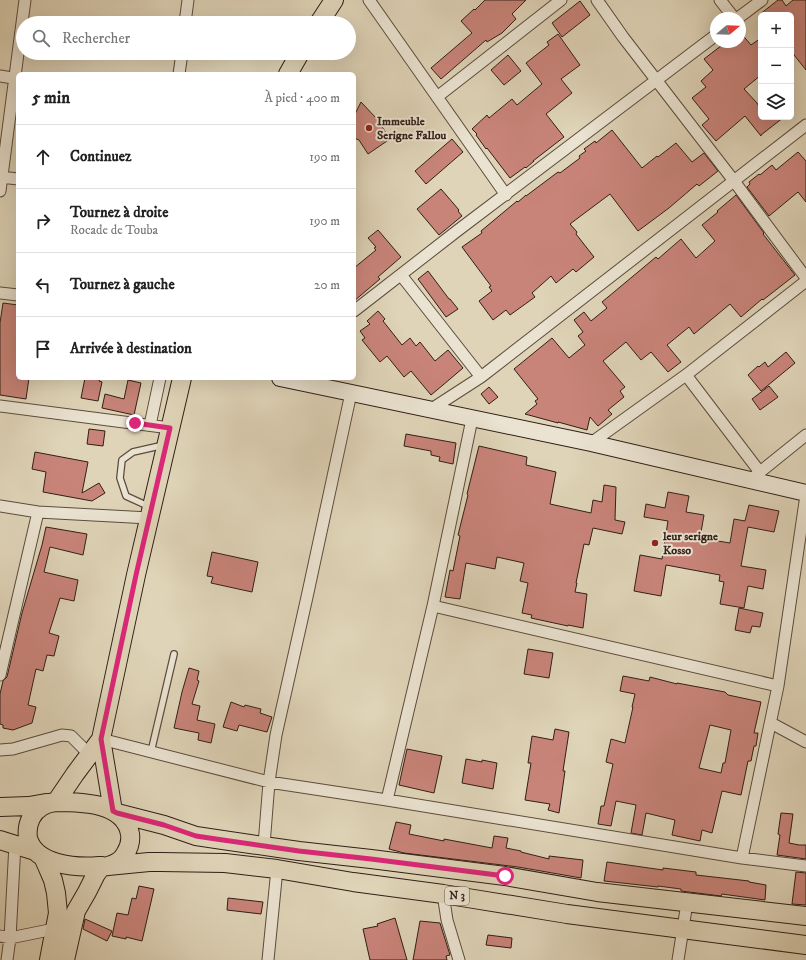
<!DOCTYPE html>
<html lang="fr">
<head>
<meta charset="utf-8">
<style>
	:root { --surface:#fff; --page:#f6f6f6; --text:#222; --muted:#767676; --line:#e0e0e0 }
	body { margin:0; font-family:"IM FELL DW Pica",serif; background:var(--page); color:var(--text) }
	.controls { position:absolute; right:12px; top:12px; display:grid; overflow:hidden; border-radius:6px; box-shadow:0 4px 16px #0002 }
	.controls button { width:36px; height:36px; display:grid; place-items:center; padding:0; border:0; border-bottom:1px solid var(--line); background:var(--surface); color:var(--text); font:20px sans-serif }
	.compass { position:absolute; left:710px; top:12px; width:36px; height:36px; border-radius:50%; background:var(--surface); box-shadow:0 4px 16px #0002; rotate:71deg }
	.stop { position:absolute; width:12px; height:12px; margin:-9px; border:3px solid #db2777; border-radius:50%; background:#fff }
	.stop.end { background:#db2777; border-color:#fff; box-shadow:0 1px 4px #0008 }
	.list { margin:0; padding:0; list-style:none }
	h2 { display:flex; justify-content:space-between; align-items:center; height:52px; margin:0; padding:0 16px; font-size:17px }
	h2 small { font-size:13px; font-weight:400; color:var(--muted) }
	.list li { display:grid; grid-template-columns:26px 1fr auto; gap:12px; align-items:center; box-sizing:border-box; height:64px; padding:0 16px; border-top:1px solid var(--line) }
	.list b { display:block; font-size:15px; white-space:nowrap }
	.list p { margin:0; font-size:13px; white-space:nowrap; color:var(--muted) }
	.list em { font-size:13px; font-style:normal; color:var(--muted) }
	.icon { flex:none; width:22px; height:22px; fill:none; stroke:currentColor; stroke-width:2; stroke-linecap:round; stroke-linejoin:round }
	.map { position:relative; flex:none; width:806px; height:960px; overflow:hidden }
	.search { position:absolute; background:var(--surface); box-shadow:0 4px 16px #0002; left:16px; top:16px; width:340px; height:44px; display:flex; align-items:center; gap:10px; box-sizing:border-box; padding:0 14px; border-radius:22px; color:var(--muted); font-size:15px }
	.panel { position:absolute; background:var(--surface); box-shadow:0 4px 16px #0002; left:16px; top:72px; width:340px; height:308px; border-radius:6px }
	.map>svg:first-child { display:block }
</style>
</head>
<body>
<div class="map">
<svg width="806" height="960" viewBox="0 0 806 960">
	<rect width="100%" height="100%" fill="#dfd4b8"/>
	<filter id="stains"><feTurbulence type="fractalNoise" baseFrequency=".005" numOctaves="4"/><feColorMatrix values="0 0 0 0 .2 0 0 0 0 .09 0 0 0 0 .02 0 0 0 .5 -.17"/></filter>
	<radialGradient id="worn" r=".72"><stop offset=".6" stop-color="#630" stop-opacity="0"/><stop offset="1" stop-color="#630" stop-opacity=".3"/></radialGradient>
	<!-- building -->
	<path fill="#c9847a" stroke="#311e17" fill-rule="evenodd" d="M485,0H526L512,14L516,19L502,33L487,42L486,40L441,79L431,68L472,33L461,21L474,9L475,10Z
		M778,0H782L786,6L793,0H806V70L791,51V15H759Z
		M580,1L590,15L562,37L552,23Z
		M740,32L751,45L761,38V75L744,89L757,103L761,110V117H784L761,135V136L745,116L716,141L702,125L709,119L692,98L706,87L701,81L713,70L704,59L726,42H740Z
		M558,34L580,65L561,79L572,93L546,114L564,137L533,161H534L526,168L525,167L510,178L487,148L486,149L476,135L477,134L472,129L487,115L489,118L512,99L517,105L542,84L526,63L549,45L547,42Z
		M508,55L521,71L504,85L491,70Z
		M361,102L377,119L390,139L368,154L359,140L354,138V116Z
		M612,130L642,168L657,156L658,157L676,143L692,162L704,153L718,171L699,186L697,184L669,208L638,231L610,194L570,224L577,232L576,234L594,257L576,272L573,269L556,283L551,276L532,293L535,297L510,315L506,310L493,320L479,301L492,291L489,287L491,286L462,247L482,233L481,231L517,201L518,202L526,195V196L558,172L560,173L580,158L579,156L586,151L584,149L595,141L596,143Z
		M452,139L463,152L426,184L415,171Z
		M798,152L806,161V202L798,192L769,216L747,187L750,184L749,182L759,174L760,175L772,165L776,170Z
		M441,189L459,210L458,211L462,216L439,235L417,209Z
		M736,195L764,233L763,234L795,275L763,300L762,299L741,317L730,304L694,334L689,327L667,345L681,362L668,372L651,352L641,360L626,342L603,361L625,387L620,391L624,397L608,410L612,414L598,426L590,417L587,430L558,422V423L525,414L537,404L535,401L538,399L514,369L552,338L569,358L585,345L578,336L583,332L574,320L584,312L591,321L607,308L602,302L656,257L658,259L681,239L696,258L715,241L702,225L718,212L717,211Z
		M378,230L401,257L378,277L380,279L354,301V268L376,250L374,248L376,247L368,238Z
		M428,271L449,299H450L458,309L446,317L418,279Z
		M3,303L18,305V378H29L26,399L0,395V323Z
		M378,311L385,319L383,321L402,345L410,338L416,346L420,342L435,361L448,350L463,368L443,385L431,395L411,371L404,377L387,356L380,362L362,340L365,338L360,331L370,324L367,321Z
		M786,352L795,363L761,391L748,375L758,366L759,367L765,362L768,367Z
		M85,378H100L99,381L102,382L98,401L81,398Z
		M128,380L141,383L134,415L102,408L105,394L124,399Z
		M769,386L778,397L760,410L752,399Z
		M489,387L498,397L489,404L481,394Z
		M89,429L105,431L103,446L87,444Z
		M406,434L456,443L453,464L439,461L440,457L431,455V451L404,446Z
		M479,446L527,457L526,465L556,472L550,504L591,513L593,500L602,502L604,485L616,487L615,520L625,522L622,534L593,528L589,545L584,544L576,583H577L575,592L587,594L583,628L568,625V626L531,618L532,615L522,613L528,583L520,581L524,563L497,557L495,569L466,563L460,599L445,597L450,570L453,571L460,536L458,535L468,495L467,494Z
		M35,452L88,462L82,493L99,483L105,493L92,501L43,492L46,472L32,469Z
		M668,492L689,496L686,512L704,515L700,538L730,543L734,519L745,521L749,505L779,511L774,532L748,527L741,566L766,570L763,589L748,586L744,608L720,604L724,582L719,581L720,575L666,565L661,596L634,591L640,555L662,559L668,521L644,517L646,504L665,508Z
		M46,527L87,534L83,555L50,547L44,572L78,580L74,601L60,598L49,633L59,636L54,656L47,655L43,671L36,669L28,705L36,707L32,723L13,730L3,728V725L0,724V694L3,681L7,677L22,613L42,545Z
		M212,552L258,562L252,592L211,583L213,577L207,576Z
		M739,608L763,613L760,627L752,626L750,633L735,630Z
		M528,649L553,653L549,678L524,674Z
		M189,668L199,671L197,680L199,681L192,704L200,706L197,720L215,724L211,743L198,740L199,733L174,728L182,692Z
		M623,676L649,681L650,677L677,684V683L725,692L728,695L761,702L754,733H758L756,746H754L751,761H748L741,795L722,791L712,833L702,830L700,841L672,835L675,820L646,813L642,835L631,833L636,805L616,801L611,826L598,824L601,806H604L613,764L606,762L611,739L625,743L633,707H632L635,694L620,691ZM710,725L731,730L725,763H723L721,773L699,768Z
		M231,702L244,707L245,705L261,709L260,713L272,717L267,732L239,725L237,731L223,727Z
		M555,729L569,732L563,771H565L559,813L548,810L550,804L525,800L531,763H528L532,736L553,740Z
		M407,749L442,756L434,793L399,785Z
		M466,759L482,762V760L497,763L493,789L462,783Z
		M781,813L793,814L789,843L799,845H806V859L777,855L780,835L778,834Z
		M396,822L411,825L409,834L444,841V839L492,848L494,836L508,838L506,848L521,851V852L549,859V856L583,860L581,878L518,867L404,853L389,849Z
		M607,862L663,870V868L696,872V875L749,881V882L766,885L765,900L722,894L721,896L681,891V889L658,886V887L604,881Z
		M796,872L806,873V905L792,904Z
		M139,886L154,889L142,941L126,937V939L112,936L117,913L128,915L132,898L136,899Z
		M228,898L263,902L261,914L227,910Z
		M395,918L407,960H370L363,929L378,926L377,924Z
		M85,919L112,931L107,941L83,929Z
		M420,921L440,923L450,955L446,956L447,960H413Z
		M488,935L512,938L511,948L486,945Z"/>
	<g fill="none" stroke-linecap="round" stroke-linejoin="round">
		<defs>
			<path id="lane" d="M150,507L126,496L120,478L122,460L133,452L164,445
				M151,752L174,654"/>
			<path id="street" d="M369,0L506,195
				M597,0L623,37L734,181L806,278
				M720,0L734,18
				M738,18L762,0
				M185,23L188,0
				M179,74L182,53
				M0,76L18,79
				M437,97L561,0
				M0,177L18,179
				M0,191L25,0
				M401,275L481,377
				M0,293L18,295
				M354,311L457,231L716,35
				M686,375L759,471
				M0,406L170,428
				M430,410L481,377L806,125
				M150,425L160,378
				M591,443L686,375L806,281
				M755,476L806,435
				M0,506L38,512L149,518
				M433,606L778,686
				M0,675L38,512
				M771,723L806,742
				M101,739L269,782L387,800L742,858L806,866
				M0,750L13,749L62,735L71,736L90,755
				M387,800L433,606L472,419
				M264,845L269,782L276,735L307,597L351,393
				M742,858L778,686L806,495
				M443,894L447,920L459,960
				M0,936L10,938L54,929
				M7,960L10,938L15,844
				M268,960L277,869
				M678,960L687,903"/>
			<path id="secondary" d="M280,378L591,443L806,493"/>
			<path id="primary" d="M319,23L334,0
				M288,74L300,53
				M56,802C80,802 125,802 130,834C131,841 129,848 125,854C122,860 115,864 108,866C105,867 102,866 99,866C76,868 35,865 28,838C27,831 28,824 31,818C36,808 45,803 56,802Z
				M56,802L75,774L101,739
				M0,807L29,806L46,803
				M113,811L101,739L136,575L182,378
				M117,813L164,825L196,836L216,839L299,851L371,859L505,876L597,892L806,916
				M0,840L35,851
				M43,857L47,866L53,880L56,893L58,913L49,960
				M108,866L149,862H160L225,863L277,869L353,882L443,894L567,914L806,945
				M65,960L76,911L87,892L96,874L102,866"/>
		</defs>
		<!-- lane casing -->
		<use href="#lane" stroke="#5c4c3f" stroke-width="8"/>
		<!-- street casing -->
		<use href="#street" stroke="#5c4c3f" stroke-width="13"/>
		<!-- secondary casing -->
		<use href="#secondary" stroke="#311e17" stroke-width="18"/>
		<!-- primary casing -->
		<use href="#primary" stroke="#311e17" stroke-width="20"/>
		<!-- lane -->
		<use href="#lane" stroke="#eae3d1" stroke-width="5.5"/>
		<!-- street -->
		<use href="#street" stroke="#eae3d1" stroke-width="11"/>
		<!-- secondary -->
		<use href="#secondary" stroke="#eae3d1" stroke-width="16"/>
		<!-- primary -->
		<use href="#primary" stroke="#dfd4b8" stroke-width="18"/>
	</g>
	<g fill="none" stroke-linecap="round" stroke-linejoin="round">
		<!-- route -->
		<path stroke="#db2777" stroke-width="5" d="M135,423L170,428L136,575L101,739L113,811L117,813L164,825L196,836L216,839L299,851L371,859L505,876"/>
	</g>
	<!-- markers -->
	<g fill="#8f2418" stroke="#eae3d1" stroke-width="1.5">
		<circle cx="369" cy="128" r="4"/>
		<circle cx="655" cy="543" r="4"/>
	</g>
	<g text-anchor="middle" dominant-baseline="central" stroke-width="4" stroke-linejoin="round" paint-order="stroke">
		<!-- shield labels -->
		<rect fill="#eae3d1" stroke="#68594f" stroke-width="1" x="445" y="887" width="24" height="18" rx="3"/>
		<g font-size="11" font-weight="bold" fill="#311e17">
			<text x="457" y="896">N 3</text>
		</g>
		<!-- poi labels -->
		<g font-size="12" font-weight="bold" fill="#311e17" stroke="#eae3d1" text-anchor="start">
			<text x="377" y="121">Immeuble<tspan x="377" dy="14">Serigne Fallou</tspan></text>
			<text x="663" y="536">leur serigne<tspan x="663" dy="14">Kosso</tspan></text>
		</g>
	</g>
	<rect width="100%" height="100%" filter="url(#stains)"/>
	<rect width="100%" height="100%" fill="url(#worn)"/>
</svg>
<div class="controls">
<button>+</button>
<button>−</button>
<button><svg class="icon" aria-label="layers" viewBox="0 0 24 24"><path d="M12 4l9 5-9 5-9-5zM3 14l9 5 9-5"/></svg></button>
</div>
<svg class="compass" viewBox="-18 -18 36 36"><path d="M0-13l5 13h-10z" fill="#e53935"/><path d="M0 13l5-13h-10z" fill="#767676"/></svg>
<div class="stop" style="left:505px;top:876px"></div>
<div class="stop end" style="left:135px;top:423px"></div>
<div class="search"><svg class="icon" aria-label="search" viewBox="0 0 24 24"><circle cx="10" cy="10" r="6"/><path d="M15 15l6 6"/></svg>Rechercher</div>
<section class="panel">
<h2>5 min<small>À pied · 400 m</small></h2>
<ul class="list">
<li><svg class="icon" aria-label="ahead" viewBox="0 0 24 24"><path d="M12 20V5M6 11l6-6 6 6"/></svg><div><b>Continuez</b></div><em>190 m</em></li>
<li><svg class="icon" aria-label="right" viewBox="0 0 24 24"><path d="M7 20v-9h11M14 6l5 5-5 5"/></svg><div><b>Tournez à droite</b><p>Rocade de Touba</p></div><em>190 m</em></li>
<li><svg class="icon" aria-label="left" viewBox="0 0 24 24"><path d="M17 20v-9H6M10 6l-5 5 5 5"/></svg><div><b>Tournez à gauche</b></div><em>20 m</em></li>
<li><svg class="icon" aria-label="arrive" viewBox="0 0 24 24"><path d="M6 21V4h12l-3 4 3 4H6"/></svg><div><b>Arrivée à destination</b></div></li>
</ul>
</section>
</div>
</body>
</html>
